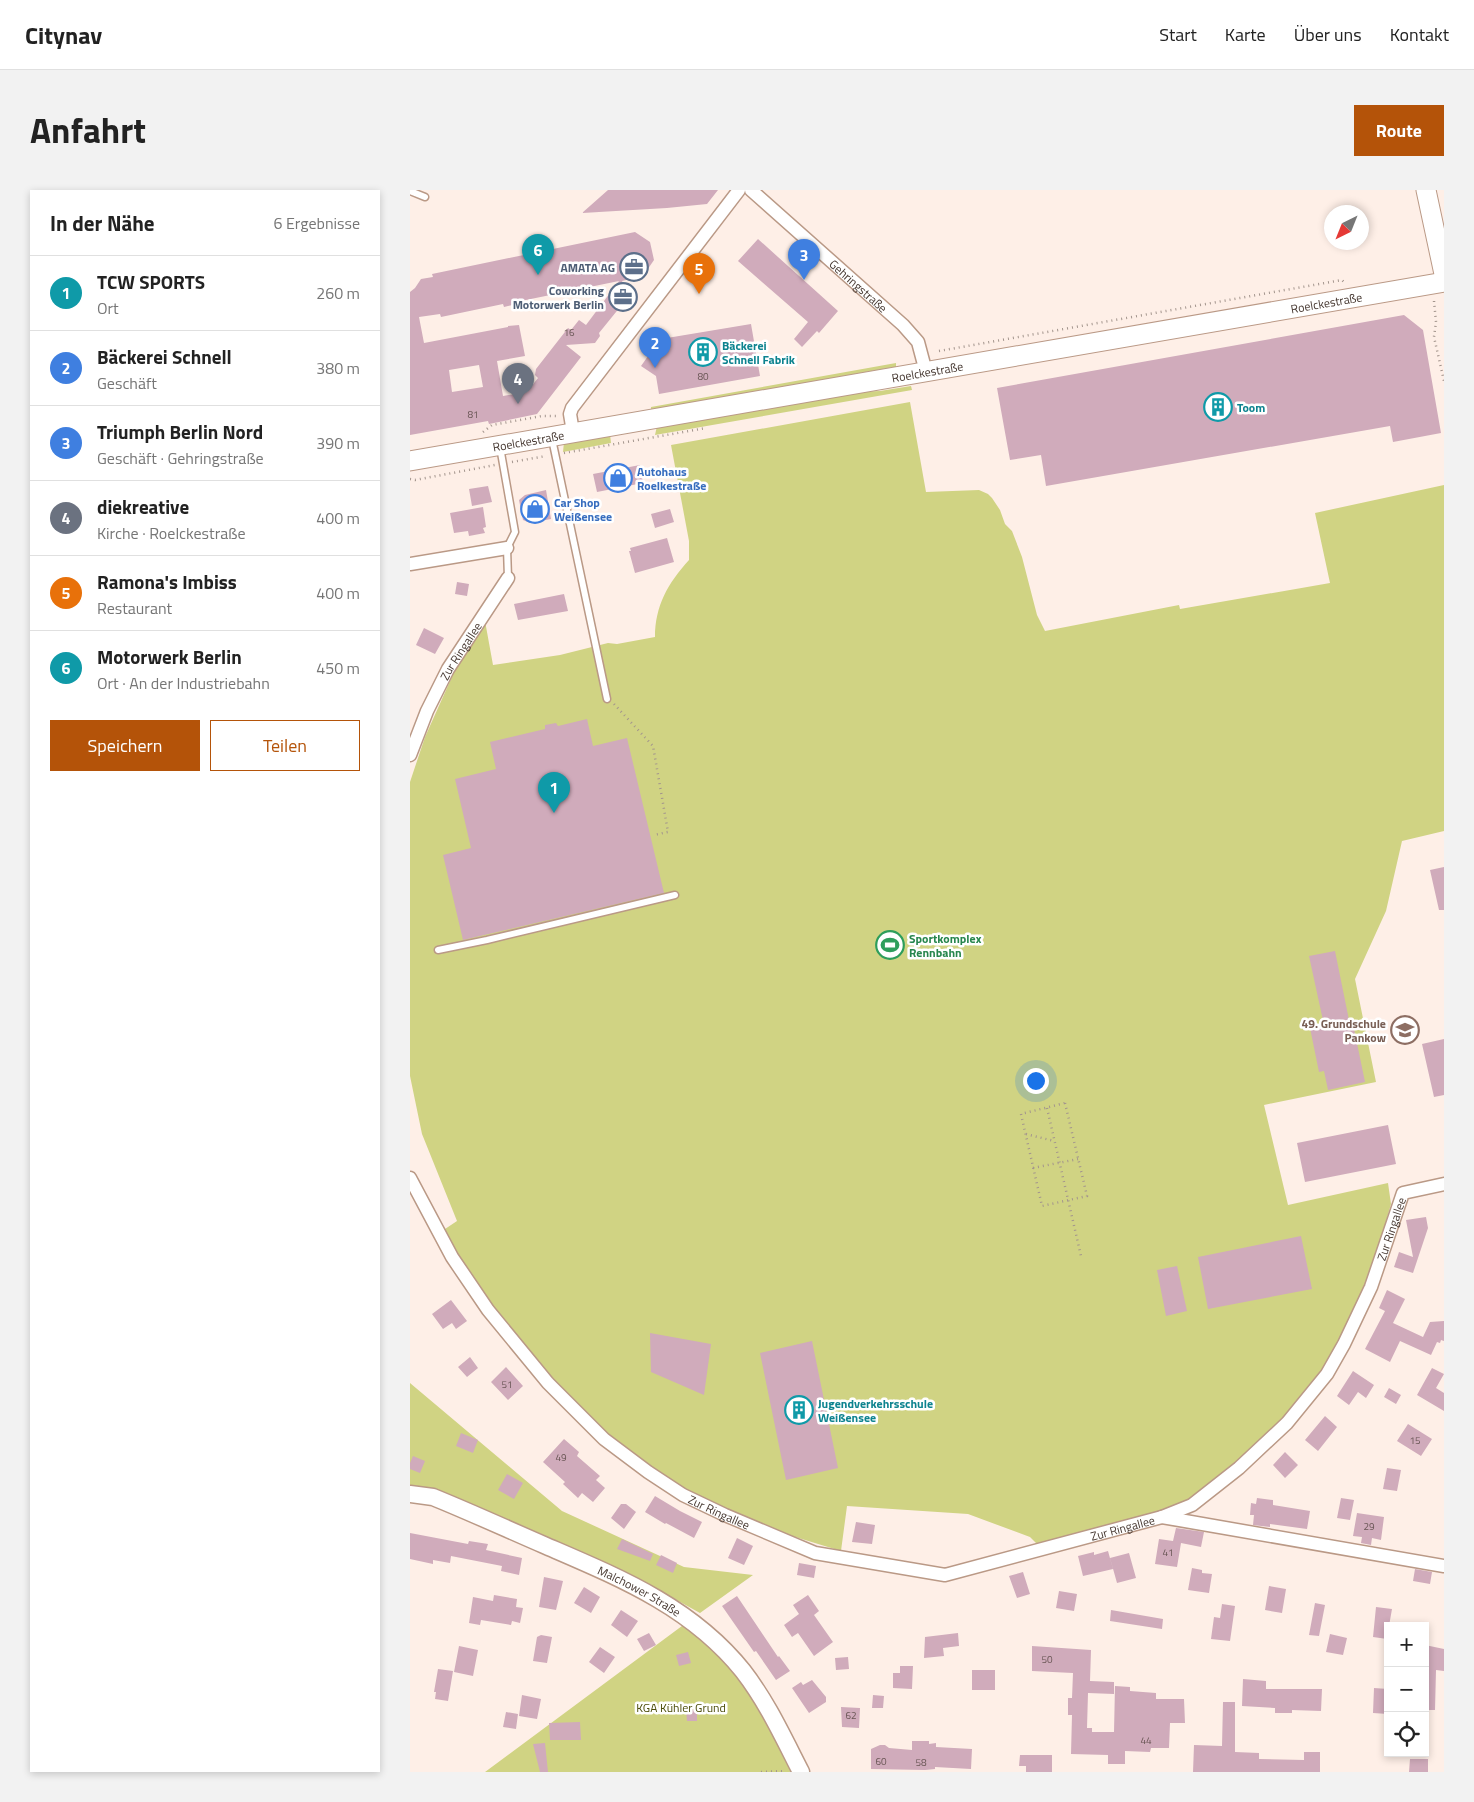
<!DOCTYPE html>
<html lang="de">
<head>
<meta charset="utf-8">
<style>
	:root { --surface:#fff; --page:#f2f2f2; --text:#222; --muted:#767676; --line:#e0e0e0; --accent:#b45309 }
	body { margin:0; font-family:"Titillium Web",sans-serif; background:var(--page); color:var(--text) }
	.controls { position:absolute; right:15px; bottom:15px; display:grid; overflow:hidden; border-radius:0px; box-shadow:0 2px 8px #0003 }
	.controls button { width:45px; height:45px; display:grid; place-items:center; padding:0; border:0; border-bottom:1px solid var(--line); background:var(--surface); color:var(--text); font:25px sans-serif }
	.compass { position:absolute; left:914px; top:15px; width:45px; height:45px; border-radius:50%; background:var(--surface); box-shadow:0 2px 8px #0003; rotate:223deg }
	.you { position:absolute; left:625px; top:890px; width:18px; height:18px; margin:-12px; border:4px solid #fff; border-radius:50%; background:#1a73e8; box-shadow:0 0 0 8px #1a73e833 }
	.badge { display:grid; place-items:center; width:32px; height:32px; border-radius:50%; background:var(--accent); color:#fff; font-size:16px; font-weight:700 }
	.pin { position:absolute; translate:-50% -41px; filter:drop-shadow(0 1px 2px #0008) }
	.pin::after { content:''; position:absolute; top:26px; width:18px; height:15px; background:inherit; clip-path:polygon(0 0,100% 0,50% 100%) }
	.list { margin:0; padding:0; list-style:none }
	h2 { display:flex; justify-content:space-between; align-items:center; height:65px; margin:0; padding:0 20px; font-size:21px }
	h2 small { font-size:16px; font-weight:400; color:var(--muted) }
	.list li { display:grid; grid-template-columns:32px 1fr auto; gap:15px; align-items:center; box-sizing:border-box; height:75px; padding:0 20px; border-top:1px solid var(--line) }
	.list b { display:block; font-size:19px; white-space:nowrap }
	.list p { margin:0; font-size:16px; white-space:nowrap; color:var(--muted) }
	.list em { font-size:16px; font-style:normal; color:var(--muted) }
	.actions { display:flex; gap:10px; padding:15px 20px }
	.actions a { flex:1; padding:11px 0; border:1px solid var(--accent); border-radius:0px; text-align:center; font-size:18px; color:var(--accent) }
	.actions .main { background:var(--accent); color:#fff }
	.icon { flex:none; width:28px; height:28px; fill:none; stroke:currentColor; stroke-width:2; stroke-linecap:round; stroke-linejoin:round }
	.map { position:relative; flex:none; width:1034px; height:1582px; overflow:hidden; border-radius:0px }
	header { display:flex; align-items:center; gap:30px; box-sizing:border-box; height:70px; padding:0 25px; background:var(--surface); border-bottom:1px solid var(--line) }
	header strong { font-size:24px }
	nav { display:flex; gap:28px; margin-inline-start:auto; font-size:18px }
	.intro { display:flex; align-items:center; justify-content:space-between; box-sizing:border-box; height:120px; padding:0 30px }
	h1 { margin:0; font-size:35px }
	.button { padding:12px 22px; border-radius:0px; background:var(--accent); color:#fff; font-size:18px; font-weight:700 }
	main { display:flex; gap:30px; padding:0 30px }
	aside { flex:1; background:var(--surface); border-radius:0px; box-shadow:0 2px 8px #0003 }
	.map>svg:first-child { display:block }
</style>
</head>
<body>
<header>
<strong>Citynav</strong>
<nav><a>Start</a><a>Karte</a><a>Über uns</a><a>Kontakt</a></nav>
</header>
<div class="intro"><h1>Anfahrt</h1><a class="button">Route</a></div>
<main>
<aside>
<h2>In der Nähe<small>6 Ergebnisse</small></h2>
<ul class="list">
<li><span class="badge" style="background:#0f9aa8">1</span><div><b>TCW SPORTS</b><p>Ort</p></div><em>260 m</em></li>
<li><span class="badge" style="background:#3f7fe0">2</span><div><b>Bäckerei Schnell</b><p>Geschäft</p></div><em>380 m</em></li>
<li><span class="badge" style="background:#3f7fe0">3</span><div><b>Triumph Berlin Nord</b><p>Geschäft · Gehringstraße</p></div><em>390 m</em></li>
<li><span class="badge" style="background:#6b7280">4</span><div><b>diekreative</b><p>Kirche · Roelckestraße</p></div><em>400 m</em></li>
<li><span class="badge" style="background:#e8710a">5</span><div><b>Ramona's Imbiss</b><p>Restaurant</p></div><em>400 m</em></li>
<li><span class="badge" style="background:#0f9aa8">6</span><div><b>Motorwerk Berlin</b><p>Ort · An der Industriebahn</p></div><em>450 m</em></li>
</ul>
<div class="actions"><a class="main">Speichern</a><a>Teilen</a></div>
</aside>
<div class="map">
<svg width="1034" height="1582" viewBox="0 0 1034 1582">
	<rect width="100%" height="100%" fill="#feefe7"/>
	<!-- green -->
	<path fill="#d0d383" d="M486,173V177H484L260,217L241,219V217Z
		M501,196L502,200L245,245L247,236L445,202L470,201Z
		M500,212L516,302L569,300L578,304L582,308L590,320L595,334L602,341L612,367L627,425L635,441L769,415L770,419L920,393L905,323L1034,295V641L992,651L976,721L945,789L966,892L854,915L878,1015L978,993L981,1014L963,1077L944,1122L918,1172L867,1238L835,1269L779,1309L749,1323L628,1355L620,1347L558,1324L437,1316L431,1361L369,1342L326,1326L263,1292L226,1267L194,1242L137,1187L65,1093L32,1041L47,1031L12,944L0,886V592L15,547L45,480L75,431L83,475L150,465L198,453L207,454L245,447C245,416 258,393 279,370V351L261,255Z
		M200,244L201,253L153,262L154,252Z
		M0,1193L152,1321L274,1377L343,1385L290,1423L225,1387L54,1314L0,1297Z
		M276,1433L327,1482L351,1517L385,1582H75Z"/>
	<!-- building -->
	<path fill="#d0abbb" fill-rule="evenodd" d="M198,0H308L297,14L257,18L172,23Z
		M225,42L240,52L244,70L233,86L212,91L219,106L189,143L190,146L185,153L156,155L171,167L127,224L79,234L78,231L0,245V102L5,98L11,89L23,87L22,84ZM209,91L176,135L169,130L161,140L158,138L126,179L125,185L128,188L117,202L93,206L87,171L115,166L109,135L98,136V137L14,153L9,127L30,124L31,127L93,114L94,117L107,114L111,111ZM69,175L73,197L42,202L39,180Z
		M348,49L428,121L409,143L407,141L392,157L384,149L398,132L328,71Z
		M994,125L1013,140L1031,243L983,252L980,236L636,296L631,265L600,270L587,198Z
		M341,134L350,186L249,204L246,186L231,176L253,145L257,148Z
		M230,275L233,293L187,302L183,284Z
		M78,296L82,312L62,316L59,299Z
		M136,300L141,329L120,333L113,330L109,310L115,305Z
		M73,317L76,337L73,338L75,343L59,346L58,341L44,343L40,323Z
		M260,319L264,332L245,338L241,324Z
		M257,348L264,372L225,383L219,361H221L220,358Z
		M47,392L59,394L57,406L45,404Z
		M154,404L158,421L108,430L104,414Z
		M14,438L34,448L25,464L6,455Z
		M177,529L183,556L217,548L254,703L53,750L33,665L61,658L45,589L86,579L80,552L135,539V535L146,533L148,536Z
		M1034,677V720H1029L1020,680Z
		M925,761L939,830L942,829L955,892L918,900L914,881L909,882L900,838L914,835L899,766Z
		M1034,849V905L1024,907L1012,854Z
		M978,935L986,974L895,992L887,953Z
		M1016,1027L1018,1038L1003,1083L984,1077L989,1062L1003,1067L996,1030Z
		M891,1046L902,1099L798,1119L788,1067Z
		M767,1076L777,1121L756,1126L747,1080Z
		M977,1100L995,1109L983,1133L1013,1147L1020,1132L1034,1131V1151L1031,1150L1030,1153L1027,1152L1021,1165L990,1151L980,1172L955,1159L975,1121L969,1118Z
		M41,1110L57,1131L46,1139L42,1133L33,1139L22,1124Z
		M240,1143L301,1154L294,1205L241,1182Z
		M402,1151L428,1278L376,1290L350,1163Z
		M60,1167L68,1178L57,1187L48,1177Z
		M96,1177L113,1196L98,1210L81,1192Z
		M1022,1178L1034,1184L1026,1198L1034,1203V1221L1007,1205Z
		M943,1181L964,1195L956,1208L948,1202L939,1215L927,1206Z
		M979,1198L991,1205L986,1214L974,1207Z
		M915,1226L927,1237L908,1261L895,1250Z
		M998,1234L1022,1249L1011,1266L987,1251Z
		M51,1243L68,1250L63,1263L46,1256Z
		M154,1249L169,1262L167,1266L190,1286L186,1290L195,1298L183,1312L172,1303L168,1308L153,1294L155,1292L133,1272Z
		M875,1262L888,1275L875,1288L863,1275Z
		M3,1266L15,1271L10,1283L0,1279V1273Z
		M977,1278L991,1280L987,1301L973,1299Z
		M97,1284L113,1293L104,1309L88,1300Z
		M245,1306L270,1321L292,1332L284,1348L256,1333L255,1334L235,1322Z
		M847,1308L863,1310V1315L900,1321L897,1339L860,1334V1337L843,1335L844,1325H840L841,1313L846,1314Z
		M931,1308L944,1310L940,1330L927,1328Z
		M211,1314H216L226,1322L214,1339L201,1328Z
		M947,1323L974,1327L971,1350L962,1348L961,1355L951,1353L952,1347L943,1346Z
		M446,1332L465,1335L462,1354L442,1352Z
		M766,1338L794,1342L791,1357L771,1353L767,1377L745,1374L749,1349L763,1351Z
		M0,1343L58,1354L59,1351L78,1354L76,1360L112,1368L109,1385L91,1381L92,1376L41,1366L40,1373L23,1370V1374L0,1369Z
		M327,1348L343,1356L334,1375L318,1368Z
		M212,1349L243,1364L240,1371L207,1359Z
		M698,1361L703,1379L673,1386L668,1366L684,1362V1365Z
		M719,1363L726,1388L707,1393L700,1368Z
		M251,1365L267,1373L263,1383L246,1375Z
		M389,1373L406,1376L404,1388L387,1385Z
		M782,1378L792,1380V1383L802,1384L799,1403L778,1400Z
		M1005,1379L1022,1382L1020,1394L1003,1391Z
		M613,1382L620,1404L607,1408L599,1386Z
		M134,1387L153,1391L146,1420L129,1417Z
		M859,1396L876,1399L872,1423L855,1420Z
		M174,1397L190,1407L181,1423L164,1413Z
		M649,1401L667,1404L664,1421L646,1418Z
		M84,1405L107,1409L106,1417L113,1418L110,1433L102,1431L101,1435L71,1430L70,1435L59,1433L63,1407L83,1411Z
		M398,1405L409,1421L404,1425L423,1452L404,1466L388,1443L382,1447L374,1435L389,1424L383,1415Z
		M327,1406L368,1467L369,1466L380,1481L366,1490L346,1461L344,1462L312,1416Z
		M905,1413L915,1415L909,1446L899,1445Z
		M812,1414L825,1416L820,1451L801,1449L804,1427L810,1428Z
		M966,1417L982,1419L979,1436H978L977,1449L963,1447Z
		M211,1420L228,1431L217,1447L201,1435Z
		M701,1420L753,1429L752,1439L700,1431Z
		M239,1443L246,1455L234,1461L227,1449Z
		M548,1443L549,1456L533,1458L534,1466L514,1468L515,1447Z
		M920,1444L937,1448L933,1465L916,1462Z
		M131,1445L142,1447L137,1473L123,1471L127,1447Z
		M1015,1455L1034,1459V1481L1026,1480L1025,1520H1015Z
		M49,1456L68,1460L63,1486L44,1482Z
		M622,1456L681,1460L680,1491L704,1492V1504L678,1503L677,1538H682V1542H704L705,1496L720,1497V1501L746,1503V1509H774L775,1533H760L759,1558H741L740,1562L715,1561V1574H698V1565L661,1564L662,1525H658V1508H662L663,1483L622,1481Z
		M190,1457L205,1467L194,1483L179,1472Z
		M278,1462L281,1473L269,1476L266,1465Z
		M438,1467L439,1479L426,1480L425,1468Z
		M490,1476H503L502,1499L483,1498V1483H490Z
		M28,1479L43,1481L38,1511L25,1509L26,1502H24Z
		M562,1480H585V1500H562Z
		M833,1489L856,1491V1499H912L911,1521L882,1520V1523H865V1518L832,1516Z
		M402,1490L416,1507V1512L399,1523L382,1498L391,1492L393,1495Z
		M964,1498L978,1499V1524L963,1523Z
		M112,1505L131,1509L127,1529L109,1526Z
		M463,1505L474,1506L473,1518H462Z
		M813,1512H825V1562L849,1563V1569L894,1570V1562H910V1582H783L784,1555L812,1556Z
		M431,1517L450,1518L449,1538L432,1537Z
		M287,1519V1531H277L276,1520Z
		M96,1522L108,1524L106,1539L93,1537Z
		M170,1532L171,1550H140L139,1533Z
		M502,1551H519V1554L526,1553V1557L562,1559L561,1579L525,1577V1579L515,1580L461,1579V1559L470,1555H475L479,1558L502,1560Z
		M135,1553L138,1582H130L123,1554Z
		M610,1565H642V1582H616V1576H609Z
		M1000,1569H1018V1582H999Z"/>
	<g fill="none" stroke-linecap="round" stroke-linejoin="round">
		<defs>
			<path id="service" d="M0,1L15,7
				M142,249L197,509
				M90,257L105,342L97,358L98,388
				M28,760L77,750L265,705"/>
			<g id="minor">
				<path id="s1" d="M341,0L493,135L508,152L516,182"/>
				<path d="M163,242L160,224L162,218L329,0"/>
				<path d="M0,374L97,358"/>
				<path id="s2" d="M0,565L17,521L38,479L98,388"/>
				<path id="s3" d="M0,988L42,1067L78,1120L138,1193L194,1249L238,1282L273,1305L315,1325L405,1363L535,1385L752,1327L782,1315L829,1278L877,1233L917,1184L934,1154L961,1097L993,1003L1034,994"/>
				<path d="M752,1327L1034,1376"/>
			</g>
			<g id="tertiary">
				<path id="s4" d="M0,1304L23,1307C60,1322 97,1339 134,1355C208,1387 281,1416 333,1481C357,1512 373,1547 391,1582"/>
			</g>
			<g id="secondary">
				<path d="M1016,0L1034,84"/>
				<path id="s5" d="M0,271L1034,92"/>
			</g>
		</defs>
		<!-- service casing -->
		<use href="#service" stroke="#ba9986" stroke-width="9"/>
		<!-- minor casing -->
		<use href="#minor" stroke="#ba9986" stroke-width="15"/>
		<!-- tertiary casing -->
		<use href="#tertiary" stroke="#ba9986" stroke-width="19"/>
		<!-- secondary casing -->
		<use href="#secondary" stroke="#ba9986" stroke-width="21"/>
		<!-- path -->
		<path stroke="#a3958d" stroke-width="2.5" stroke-dasharray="1 4" stroke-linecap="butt" d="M1024,111L1026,132L1024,147L1034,191
			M529,161L932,90L934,92
			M73,242L82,235L132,226H147
			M154,263L296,238
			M102,272L136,266
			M0,289L5,290L85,275
			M204,514L243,556L258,642L244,645
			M655,913L677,1006L632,1016L611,924Z
			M637,918L671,1066
			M616,944L644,951
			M623,978L668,969
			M351,1582L375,1581"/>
		<!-- service -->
		<use href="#service" stroke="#fff" stroke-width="6"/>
		<!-- minor -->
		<use href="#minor" stroke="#fff" stroke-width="12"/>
		<!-- tertiary -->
		<use href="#tertiary" stroke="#fff" stroke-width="16"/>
		<!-- secondary -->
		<use href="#secondary" stroke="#fff" stroke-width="19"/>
	</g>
	<!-- icons -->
	<defs>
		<symbol id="office-ring" viewBox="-11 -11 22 22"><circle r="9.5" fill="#fff" stroke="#5c6f8a" stroke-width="1.5"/><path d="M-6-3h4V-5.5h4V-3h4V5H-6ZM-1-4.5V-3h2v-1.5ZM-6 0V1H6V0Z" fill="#5c6f8a"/></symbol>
		<symbol id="building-ring" viewBox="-11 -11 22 22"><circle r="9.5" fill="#fff" stroke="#0f9aa8" stroke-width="1.5"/><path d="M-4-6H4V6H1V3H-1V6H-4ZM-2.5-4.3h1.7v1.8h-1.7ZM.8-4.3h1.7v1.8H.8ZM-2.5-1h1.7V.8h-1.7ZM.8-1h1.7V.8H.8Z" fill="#0f9aa8"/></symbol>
		<symbol id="shop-ring" viewBox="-11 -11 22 22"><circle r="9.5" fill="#fff" stroke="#3f7fe0" stroke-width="1.5"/><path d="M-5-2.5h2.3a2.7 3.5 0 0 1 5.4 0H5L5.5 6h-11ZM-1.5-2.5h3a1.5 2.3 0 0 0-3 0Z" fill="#3f7fe0"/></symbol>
		<symbol id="stadium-ring" viewBox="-11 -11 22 22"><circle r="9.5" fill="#fff" stroke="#2e9e5b" stroke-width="1.5"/><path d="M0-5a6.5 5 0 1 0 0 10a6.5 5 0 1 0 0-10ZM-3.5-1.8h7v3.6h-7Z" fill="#2e9e5b"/></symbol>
		<symbol id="school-ring" viewBox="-11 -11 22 22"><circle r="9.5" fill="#fff" stroke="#8d6e63" stroke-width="1.5"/><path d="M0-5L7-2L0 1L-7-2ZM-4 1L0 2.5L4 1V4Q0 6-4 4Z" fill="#8d6e63"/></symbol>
	</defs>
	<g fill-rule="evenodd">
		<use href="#office-ring" x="208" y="61" width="32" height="32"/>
		<use href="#office-ring" x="197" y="91" width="32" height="32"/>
		<use href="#building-ring" x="277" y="146" width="32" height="32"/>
		<use href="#building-ring" x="792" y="201" width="32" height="32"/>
		<use href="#shop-ring" x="192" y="272" width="32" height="32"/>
		<use href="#shop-ring" x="109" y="303" width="32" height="32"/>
		<use href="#stadium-ring" x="464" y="739" width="32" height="32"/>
		<use href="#school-ring" x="979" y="824" width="32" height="32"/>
		<use href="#building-ring" x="373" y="1204" width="32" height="32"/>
	</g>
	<g text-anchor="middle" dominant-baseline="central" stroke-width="5" stroke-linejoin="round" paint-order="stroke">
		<!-- number labels -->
		<g font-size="10" fill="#685554">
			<text x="159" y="142">16</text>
			<text x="293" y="186">80</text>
			<text x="63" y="224">81</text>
			<text x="97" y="1194">51</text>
			<text x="1005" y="1250">15</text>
			<text x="151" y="1267">49</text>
			<text x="959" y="1336">29</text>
			<text x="758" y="1362">41</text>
			<text x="637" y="1469">50</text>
			<text x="441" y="1525">62</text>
			<text x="736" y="1550">44</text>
			<text x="471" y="1571">60</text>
			<text x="511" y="1572">58</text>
		</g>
		<!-- service labels -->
		<g font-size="12" font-weight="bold" fill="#4e5e75" stroke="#fff" text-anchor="end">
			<text x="205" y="77">AMATA AG</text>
			<text x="194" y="100">Coworking<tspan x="194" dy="14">Motorwerk Berlin</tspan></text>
		</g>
		<!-- street labels -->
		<g font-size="12" fill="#463831" stroke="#fff">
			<text stroke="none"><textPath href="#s1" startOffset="144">Gehringstraße</textPath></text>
			<text stroke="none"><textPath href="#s5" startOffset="930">Roelckestraße</textPath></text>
			<text stroke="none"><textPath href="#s5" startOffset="525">Roelckestraße</textPath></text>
			<text stroke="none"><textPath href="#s5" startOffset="120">Roelckestraße</textPath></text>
			<text stroke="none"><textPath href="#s2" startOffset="116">Zur Ringallee</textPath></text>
			<text stroke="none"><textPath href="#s3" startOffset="1305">Zur Ringallee</textPath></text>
			<text stroke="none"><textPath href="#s3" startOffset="464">Zur Ringallee</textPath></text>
			<text stroke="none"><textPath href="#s3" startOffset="884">Zur Ringallee</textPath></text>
			<text stroke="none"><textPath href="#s4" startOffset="250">Malchower Straße</textPath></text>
		</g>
		<!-- culture labels -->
		<g font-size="12" font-weight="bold" fill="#0d838f" stroke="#fff" text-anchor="start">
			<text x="312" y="155">Bäckerei<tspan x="312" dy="14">Schnell Fabrik</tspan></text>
			<text x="827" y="217">Toom</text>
			<text x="408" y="1213">Jugendverkehrsschule<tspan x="408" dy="14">Weißensee</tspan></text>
		</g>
		<!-- shop labels -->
		<g font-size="12" font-weight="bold" fill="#366cbe" stroke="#fff" text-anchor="start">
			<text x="227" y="281">Autohaus<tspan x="227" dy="14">Roelkestraße</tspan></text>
			<text x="144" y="312">Car Shop<tspan x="144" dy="14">Weißensee</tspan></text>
		</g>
		<!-- leisure labels -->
		<g font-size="12" font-weight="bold" fill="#27864d" stroke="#fff" text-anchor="start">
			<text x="499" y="748">Sportkomplex<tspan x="499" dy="14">Rennbahn</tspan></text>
		</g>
		<!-- education labels -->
		<g font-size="12" font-weight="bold" fill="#785e54" stroke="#fff" text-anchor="end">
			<text x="976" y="833">49. Grundschule<tspan x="976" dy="14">Pankow</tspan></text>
		</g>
		<!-- park labels -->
		<g font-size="12" fill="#4b4c09" stroke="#fff">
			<text x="271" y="1517">KGA Kühler Grund</text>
		</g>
	</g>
</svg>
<div class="controls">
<button>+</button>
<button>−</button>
<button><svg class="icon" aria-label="locate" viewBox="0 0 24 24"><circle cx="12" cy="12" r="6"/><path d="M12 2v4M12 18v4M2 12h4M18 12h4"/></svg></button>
</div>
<svg class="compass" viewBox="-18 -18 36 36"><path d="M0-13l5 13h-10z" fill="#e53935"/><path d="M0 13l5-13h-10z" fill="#767676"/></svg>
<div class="you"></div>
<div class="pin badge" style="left:144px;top:623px;background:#0f9aa8">1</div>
<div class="pin badge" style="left:245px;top:178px;background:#3f7fe0">2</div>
<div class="pin badge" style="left:394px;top:90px;background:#3f7fe0">3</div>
<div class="pin badge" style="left:108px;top:214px;background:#6b7280">4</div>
<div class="pin badge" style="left:289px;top:104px;background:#e8710a">5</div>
<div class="pin badge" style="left:128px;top:85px;background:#0f9aa8">6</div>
</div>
</main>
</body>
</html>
